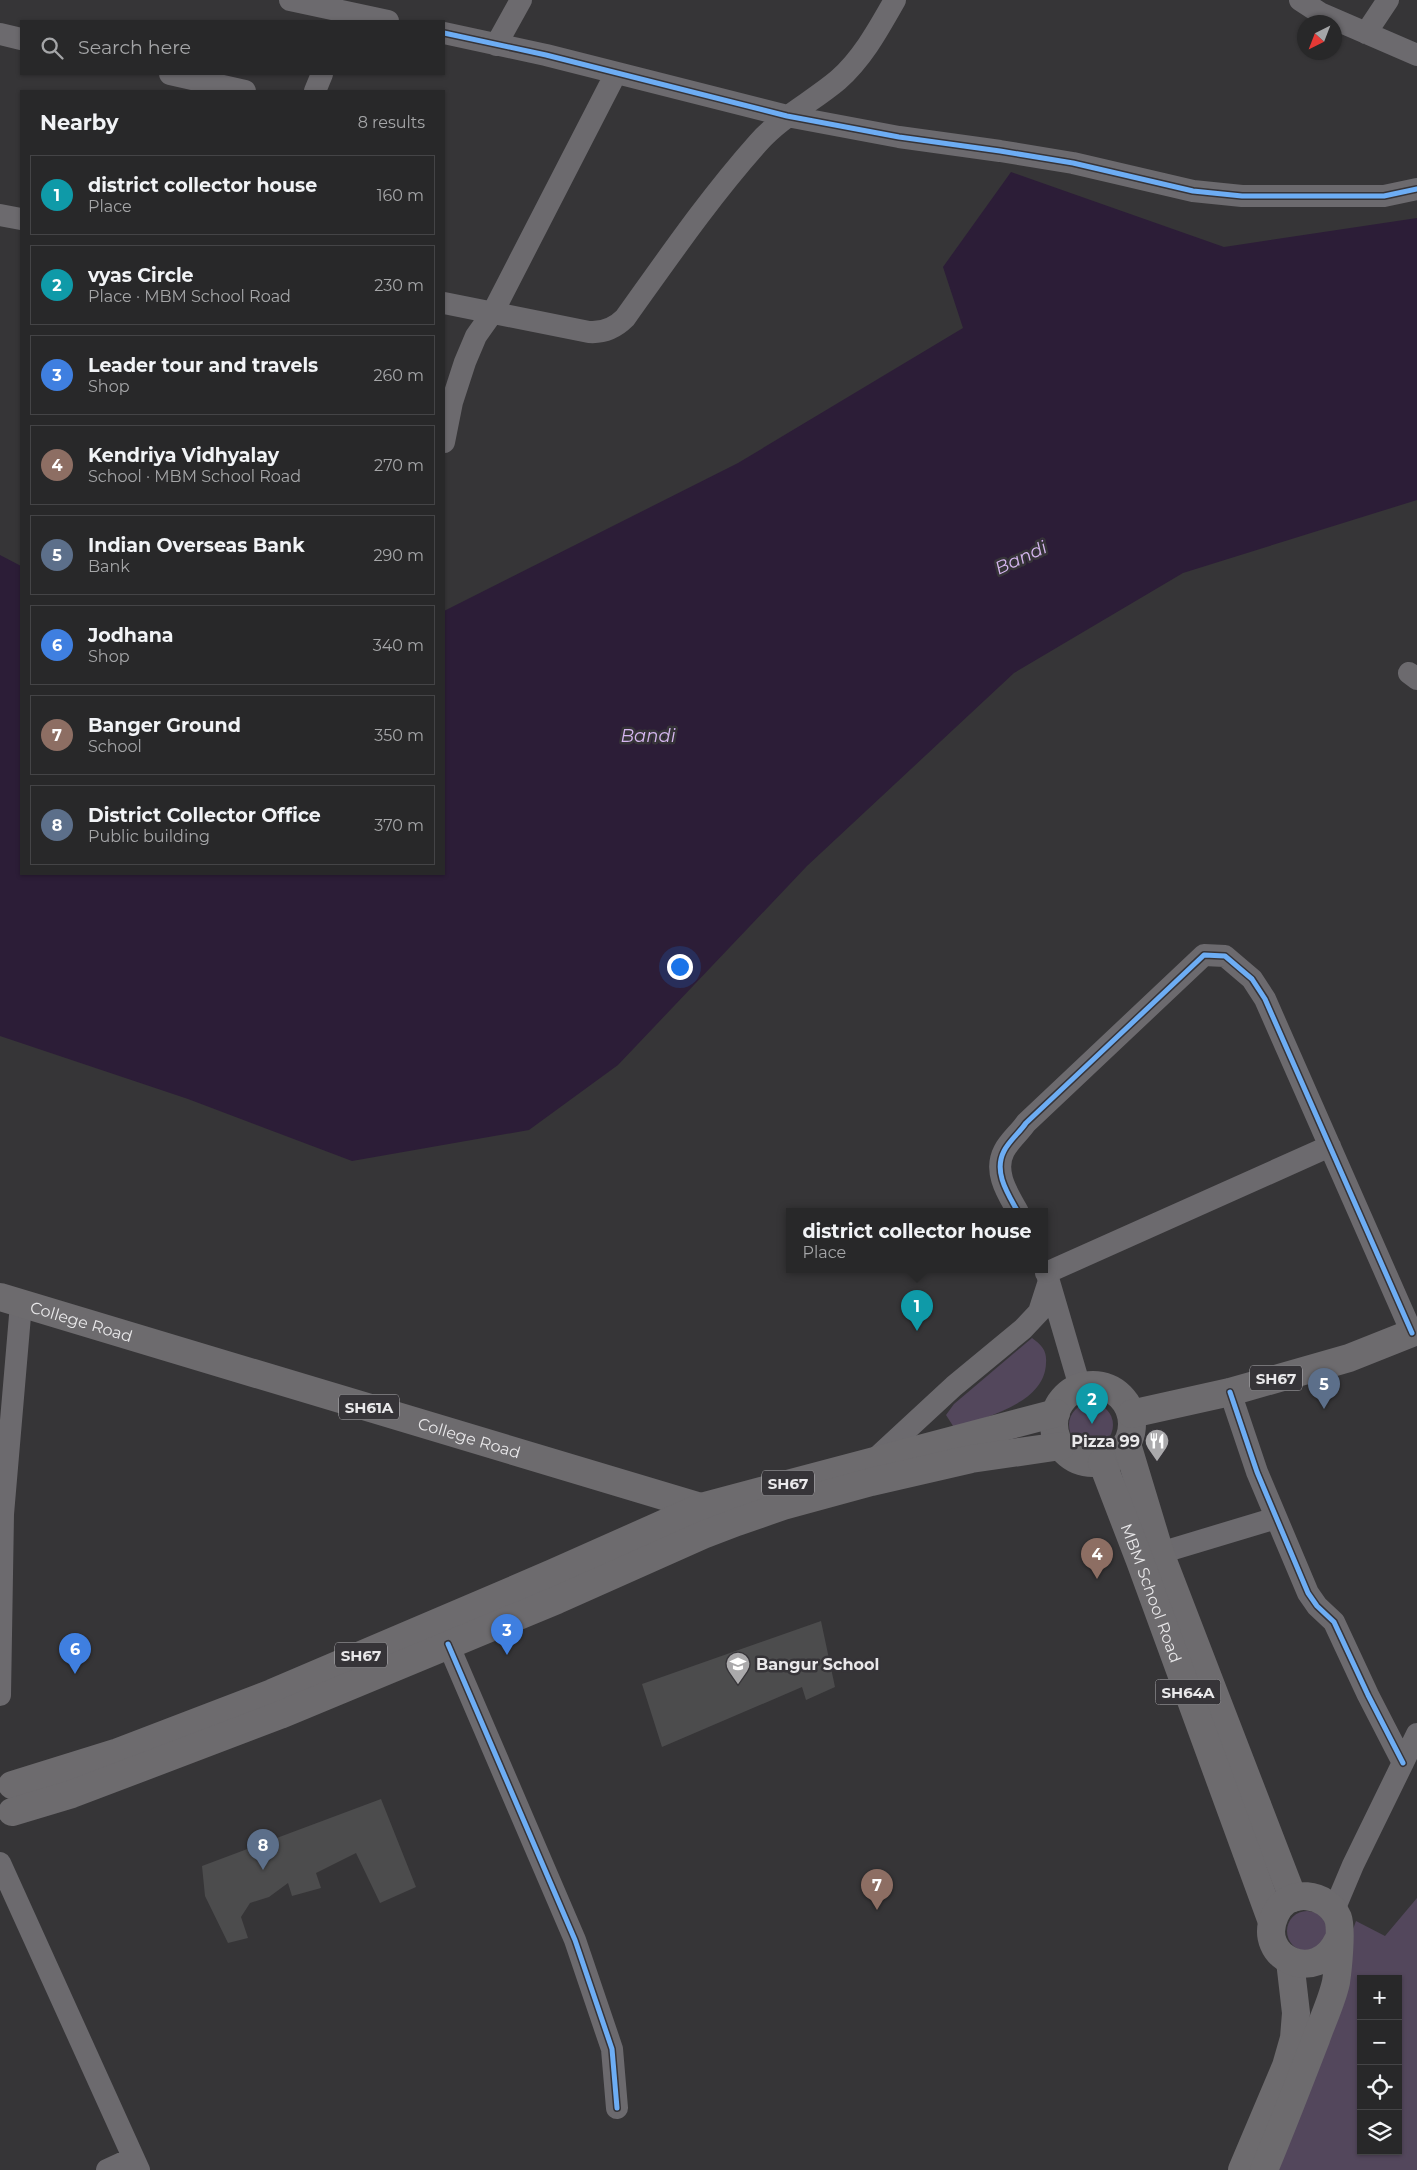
<!DOCTYPE html>
<html lang="en">
<head>
<meta charset="utf-8">
<style>
	:root { --surface:#282829; --page:#303031; --text:#f1f3f6; --muted:#a5a6a8; --line:#444446; --accent:#aaa9ab }
	body { margin:0; font-family:Montserrat,sans-serif; background:var(--page); color:var(--text) }
	.controls { position:absolute; right:15px; bottom:15px; display:grid; overflow:hidden; border-radius:0px; box-shadow:0 1px 4px #0004 }
	.controls button { width:45px; height:45px; display:grid; place-items:center; padding:0; border:0; border-bottom:1px solid var(--line); background:var(--surface); color:var(--text); font:25px sans-serif }
	.compass { position:absolute; left:1297px; top:15px; width:45px; height:45px; border-radius:50%; background:var(--surface); box-shadow:0 1px 4px #0004; rotate:222deg }
	.you { position:absolute; left:679px; top:966px; width:18px; height:18px; margin:-12px; border:4px solid #fff; border-radius:50%; background:#1a73e8; box-shadow:0 0 0 8px #1a73e833 }
	.badge { display:grid; place-items:center; width:32px; height:32px; border-radius:50%; background:var(--accent); color:#fff; font-size:16px; font-weight:700 }
	.pin { position:absolute; translate:-50% -41px; filter:drop-shadow(0 1px 2px #0008) }
	.pin::after { content:''; position:absolute; top:26px; width:18px; height:15px; background:inherit; clip-path:polygon(0 0,100% 0,50% 100%) }
	.popup { position:absolute; left:786px; top:1208px; width:262px; height:65px; box-sizing:border-box; display:grid; place-content:center; border-radius:0px; background:var(--surface); filter:drop-shadow(0 1px 4px #0005); font-size:16px; white-space:nowrap; color:var(--muted) }
	.popup b { font-size:19px; color:var(--text) }
	.popup::after { content:''; position:absolute; left:50%; top:100%; margin-left:-10px; border:10px solid transparent; border-top-color:var(--surface) }
	.list { margin:0; padding:0; list-style:none }
	h2 { display:flex; justify-content:space-between; align-items:center; height:65px; margin:0; padding:0 20px; font-size:21px }
	h2 small { font-size:16px; font-weight:400; color:var(--muted) }
	.list li { display:grid; grid-template-columns:32px 1fr auto; gap:15px; align-items:center; box-sizing:border-box; height:80px; margin:0 10px 10px; padding:0 10px; border:1px solid var(--line); border-radius:0px }
	.list b { display:block; font-size:19px; white-space:nowrap }
	.list p { margin:0; font-size:16px; white-space:nowrap; color:var(--muted) }
	.list em { font-size:16px; font-style:normal; color:var(--muted) }
	.icon { flex:none; width:28px; height:28px; fill:none; stroke:currentColor; stroke-width:2; stroke-linecap:round; stroke-linejoin:round }
	.map { position:relative; flex:none; width:1417px; height:2170px; overflow:hidden }
	.search { position:absolute; background:var(--surface); box-shadow:0 1px 4px #0004; left:20px; top:20px; width:425px; height:55px; display:flex; align-items:center; gap:12px; box-sizing:border-box; padding:0 18px; border-radius:0px; color:var(--muted); font-size:19px }
	.panel { position:absolute; background:var(--surface); box-shadow:0 1px 4px #0004; left:20px; top:90px; width:425px; height:785px; border-radius:0px }
	.map>svg:first-child { display:block }
</style>
</head>
<body>
<div class="map">
<svg width="1417" height="2170" viewBox="0 0 1417 2170">
	<rect width="100%" height="100%" fill="#363537"/>
	<!-- green -->
	<path fill="#53475c" fill-rule="evenodd" d="M1032,1338C1042,1345 1047,1351 1046,1363C1045,1404 986,1416 955,1429L946,1415L954,1404Z
		M1069 1425a22 22 0 1 1 44 0a22 22 0 1 1-44 0Z
		M1417,1898V2170H1265L1356,1921L1385,1936ZM1361,1979H1398V2151H1361Z
		M1287 1931a20 20 0 1 1 40 0a20 20 0 1 1-40 0Z"/>
	<!-- water -->
	<path fill="#2c1d37" d="M1011,172L1224,247L1417,218V500L1183,573L1014,673L807,866L618,1065L529,1130L352,1161L188,1099L0,1036V555L21,566V874H444V611L738,463L963,328L943,267Z"/>
	<!-- building -->
	<path fill="#4c4c4d" d="M821,1621L835,1687L806,1700L802,1687L662,1747L642,1684Z
		M381,1799L416,1887L380,1903L356,1853L316,1873L321,1888L292,1896L288,1883L269,1897L250,1903L241,1917L248,1938L228,1943L205,1896L202,1866Z"/>
	<g fill="none" stroke-linecap="round" stroke-linejoin="round">
		<!-- minor -->
		<path stroke="#6c6a6e" stroke-width="22" d="M290,0L388,21
			M1300,0L1320,13L1417,55
			M444,33L546,55L787,116L899,137L1000,151L1073,163L1193,191L1242,196H1384L1417,189
			M1366,33L1388,0
			M0,34L21,39
			M496,45L521,0
			M170,74L245,91
			M315,91L322,74
			M0,215L21,219
			M444,303L589,332C603,333 615,328 625,318C668,258 709,198 758,143C781,117 812,102 838,80C863,58 879,28 895,0
			M444,442L452,402L465,362L476,336L493,312L616,73
			M1409,673L1417,679
			M1018,1212C1008,1194 993,1172 1004,1151C1009,1141 1020,1132 1026,1123L1204,955L1225,956L1252,979L1265,999L1412,1333
			M1046,1273L1330,1146
			M1048,1278L1080,1387
			M1230,1392L1257,1472L1308,1593L1317,1606L1334,1622L1368,1695L1403,1763
			M874,1460L954,1386L1023,1329L1039,1312L1049,1281
			M1143,1559L1160,1553L1276,1518
			M448,1644L575,1940L612,2049L617,2108
			M0,1695L3,1514L21,1304
			M0,1863L139,2170
			M1334,1910L1353,1865L1417,1734
			M107,2170L133,2158"/>
		<!-- major -->
		<g stroke="#6d6b6e" stroke-width="28">
			<path id="s1" d="M0,1297L707,1509"/>
			<circle cx="1093" cy="1424" r="39"/>
			<path d="M1131,1414L1230,1392L1349,1358L1417,1331"/>
			<path d="M1127,1444L1160,1553L1293,1898"/>
			<path id="s2" d="M1102,1462L1140,1561L1272,1922"/>
			<path d="M12,1785L118,1752L272,1693L553,1573L701,1507L1056,1413"/>
			<path d="M12,1812L72,1794L280,1715L557,1600L703,1535L737,1522L783,1506L871,1482L971,1459L1061,1446"/>
			<path d="M1242,2170L1286,2066L1294,2038L1296,2013L1290,1961"/>
			<path d="M1264,2170C1282,2127 1299,2083 1316,2039C1322,2021 1332,2001 1336,1982C1338,1969 1342,1929 1338,1918C1327,1892 1287,1887 1275,1915C1255,1958 1317,1986 1338,1940"/>
		</g>
		<defs>
			<path id="cycleway" d="M444,33L546,55L787,116L899,137L1000,151L1073,163L1193,191L1242,196H1384L1417,189
				M1018,1212C1008,1194 993,1172 1004,1151C1009,1141 1020,1132 1026,1123L1204,955L1225,956L1252,979L1265,999L1412,1333
				M1230,1392L1257,1472L1308,1593L1317,1606L1334,1622L1368,1695L1403,1763
				M448,1644L575,1940L612,2049L617,2108"/>
		</defs>
		<!-- cycleway casing -->
		<use href="#cycleway" stroke="#363438" stroke-width="8"/>
		<!-- cycleway -->
		<use href="#cycleway" stroke="#6dadf4" stroke-width="5"/>
	</g>
	<!-- icons -->
	<defs>
		<symbol id="restaurant-pin" viewBox="-11 -11 22 30"><path d="M0 17L-7.5 6A9.5 9.5 0 1 1 7.5 6Z" fill="#aaa9ab" stroke="#363438"/><path d="M-5-6h1v4h1v-4h1v4h1v-4h1v5L-1.5 .5V6h-2V.5L-5-1ZM5-6V6H3V1.5H1.5Q1.5-4 5-6Z" fill="#fff"/></symbol>
		<symbol id="school-pin" viewBox="-11 -11 22 30"><path d="M0 17L-7.5 6A9.5 9.5 0 1 1 7.5 6Z" fill="#aaa9ab" stroke="#363438"/><path d="M0-5L7-2L0 1L-7-2ZM-4 1L0 2.5L4 1V4Q0 6-4 4Z" fill="#fff"/></symbol>
	</defs>
	<g fill-rule="evenodd">
		<use href="#restaurant-pin" x="1143" y="1427" width="28" height="38"/>
		<use href="#school-pin" x="724" y="1650" width="28" height="38"/>
	</g>
	<g text-anchor="middle" dominant-baseline="central" stroke-width="5" stroke-linejoin="round" paint-order="stroke">
		<!-- shield labels -->
		<g fill="#363438" stroke="#b3b2b5" stroke-width="1">
			<rect x="1250" y="1365.5" width="52" height="25" rx="4"/>
			<rect x="339" y="1394.5" width="60" height="25" rx="4"/>
			<rect x="762" y="1470.5" width="52" height="25" rx="4"/>
			<rect x="335" y="1642.5" width="52" height="25" rx="4"/>
			<rect x="1155.5" y="1679.5" width="65" height="25" rx="4"/>
		</g>
		<g font-size="15" font-weight="bold" fill="#e9e8ea">
			<text x="1276" y="1378">SH67</text>
			<text x="369" y="1407">SH61A</text>
			<text x="788" y="1483">SH67</text>
			<text x="361" y="1655">SH67</text>
			<text x="1188" y="1692">SH64A</text>
		</g>
		<!-- street labels -->
		<g font-size="16" fill="#e9e8ea" stroke="#363438">
			<text stroke="none"><textPath href="#s1" startOffset="85">College Road</textPath></text>
			<text stroke="none"><textPath href="#s1" startOffset="490">College Road</textPath></text>
			<text stroke="none"><textPath href="#s2" startOffset="140">MBM School Road</textPath></text>
		</g>
		<!-- poi labels -->
		<g font-size="16" font-weight="bold" fill="#e9e8ea" stroke="#363438" text-anchor="end">
			<text x="1140" y="1441">Pizza 99</text>
			<text x="756" y="1664" text-anchor="start">Bangur School</text>
		</g>
		<!-- water labels -->
		<g font-size="18" font-style="italic" fill="#d6b7f0" stroke="#363438">
			<text transform="translate(1021 558) rotate(-25)">Bandi</text>
			<text x="648" y="736">Bandi</text>
		</g>
	</g>
</svg>
<div class="controls">
<button>+</button>
<button>−</button>
<button><svg class="icon" aria-label="locate" viewBox="0 0 24 24"><circle cx="12" cy="12" r="6"/><path d="M12 2v4M12 18v4M2 12h4M18 12h4"/></svg></button>
<button><svg class="icon" aria-label="layers" viewBox="0 0 24 24"><path d="M12 4l9 5-9 5-9-5zM3 14l9 5 9-5"/></svg></button>
</div>
<svg class="compass" viewBox="-18 -18 36 36"><path d="M0-13l5 13h-10z" fill="#e53935"/><path d="M0 13l5-13h-10z" fill="#a5a6a8"/></svg>
<div class="you"></div>
<div class="pin badge" style="left:917px;top:1331px;background:#0f9aa8">1</div>
<div class="popup"><b>district collector house</b>Place</div>
<div class="pin badge" style="left:1092px;top:1424px;background:#0f9aa8">2</div>
<div class="pin badge" style="left:507px;top:1655px;background:#3f7fe0">3</div>
<div class="pin badge" style="left:1097px;top:1579px;background:#8d6e63">4</div>
<div class="pin badge" style="left:1324px;top:1409px;background:#5c6f8a">5</div>
<div class="pin badge" style="left:75px;top:1674px;background:#3f7fe0">6</div>
<div class="pin badge" style="left:877px;top:1910px;background:#8d6e63">7</div>
<div class="pin badge" style="left:263px;top:1870px;background:#5c6f8a">8</div>
<div class="search"><svg class="icon" aria-label="search" viewBox="0 0 24 24"><circle cx="10" cy="10" r="6"/><path d="M15 15l6 6"/></svg>Search here</div>
<section class="panel">
<h2>Nearby<small>8 results</small></h2>
<ul class="list">
<li><span class="badge" style="background:#0f9aa8">1</span><div><b>district collector house</b><p>Place</p></div><em>160 m</em></li>
<li><span class="badge" style="background:#0f9aa8">2</span><div><b>vyas Circle</b><p>Place · MBM School Road</p></div><em>230 m</em></li>
<li><span class="badge" style="background:#3f7fe0">3</span><div><b>Leader tour and travels</b><p>Shop</p></div><em>260 m</em></li>
<li><span class="badge" style="background:#8d6e63">4</span><div><b>Kendriya Vidhyalay</b><p>School · MBM School Road</p></div><em>270 m</em></li>
<li><span class="badge" style="background:#5c6f8a">5</span><div><b>Indian Overseas Bank</b><p>Bank</p></div><em>290 m</em></li>
<li><span class="badge" style="background:#3f7fe0">6</span><div><b>Jodhana</b><p>Shop</p></div><em>340 m</em></li>
<li><span class="badge" style="background:#8d6e63">7</span><div><b>Banger Ground</b><p>School</p></div><em>350 m</em></li>
<li><span class="badge" style="background:#5c6f8a">8</span><div><b>District Collector Office</b><p>Public building</p></div><em>370 m</em></li>
</ul>
</section>
</div>
</body>
</html>
